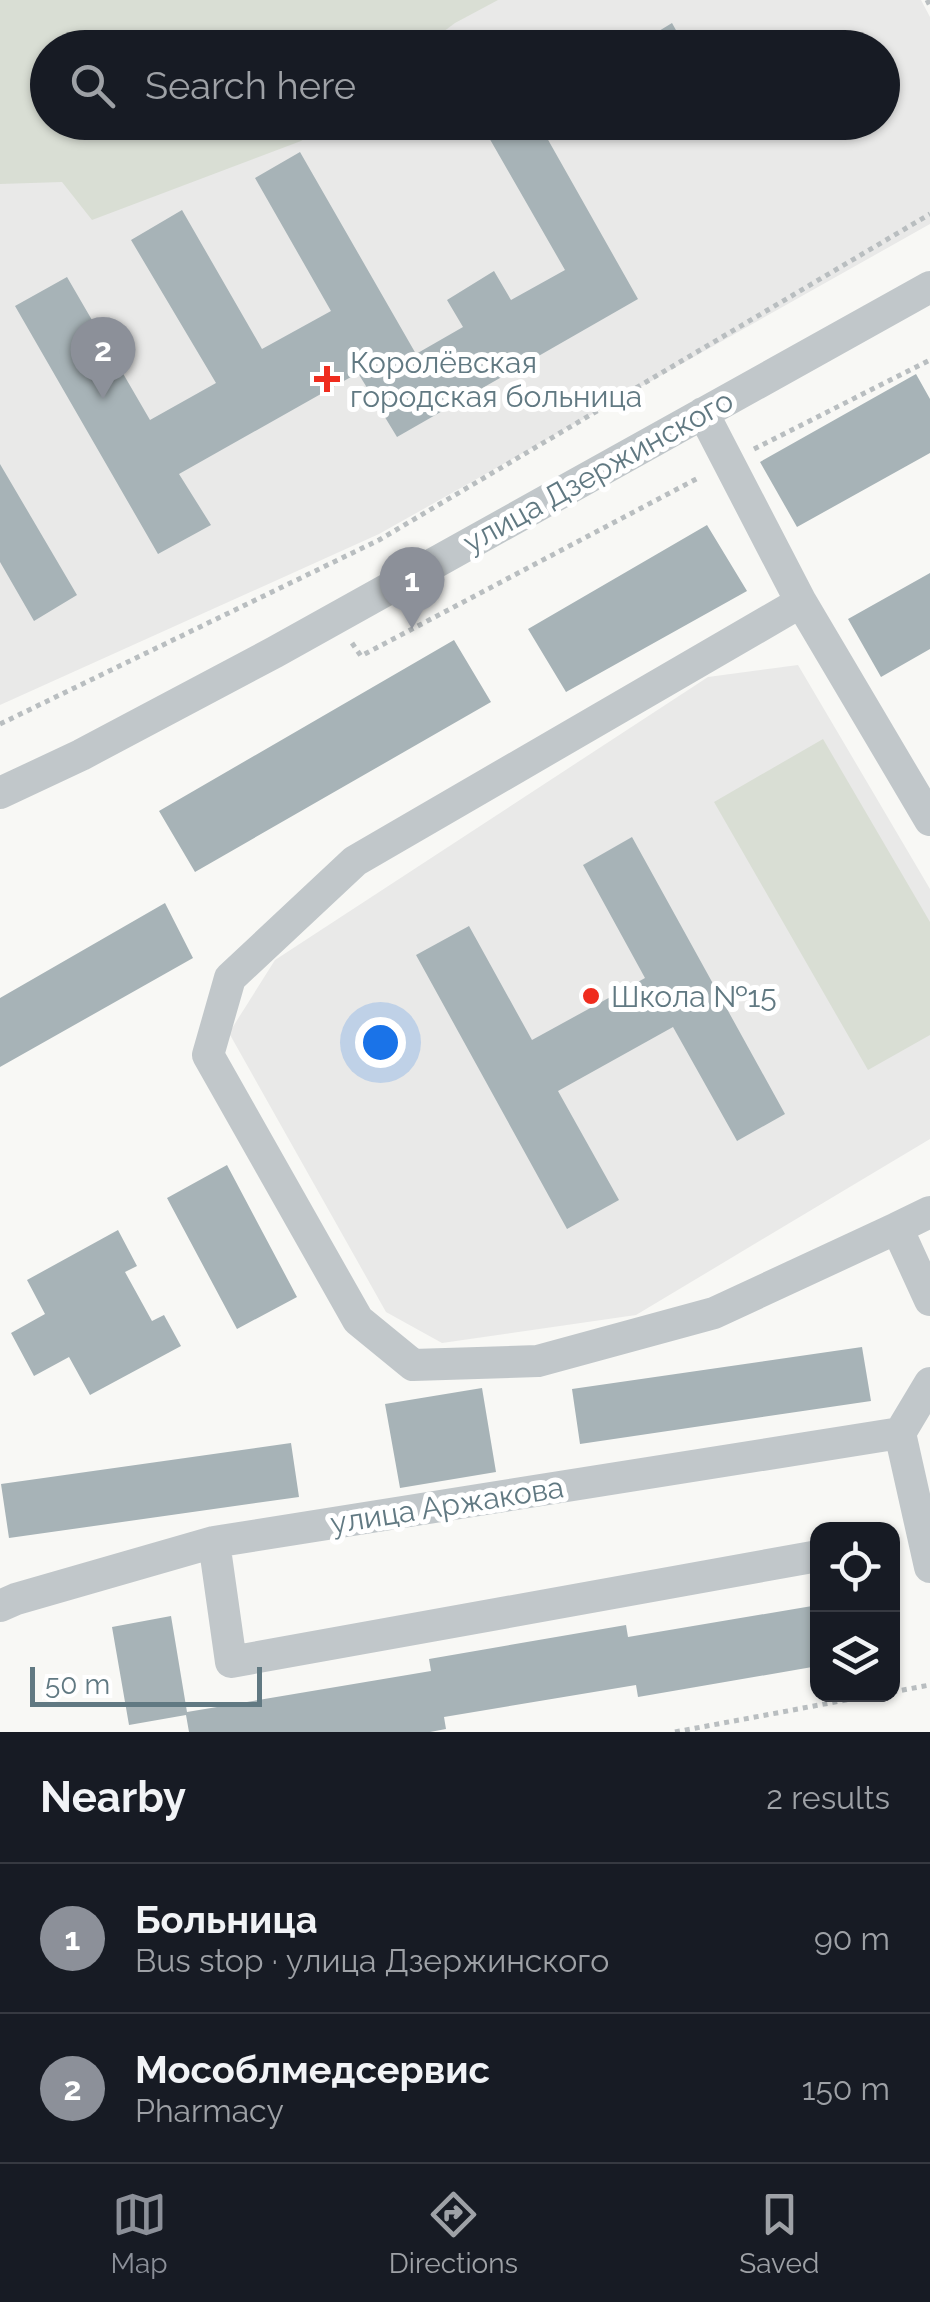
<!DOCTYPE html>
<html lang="en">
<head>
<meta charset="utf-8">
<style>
	:root { --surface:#171b24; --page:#242831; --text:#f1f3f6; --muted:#9ea1a6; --line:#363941; --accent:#8c9099 }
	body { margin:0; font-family:Raleway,sans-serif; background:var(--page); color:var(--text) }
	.controls { position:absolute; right:30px; bottom:30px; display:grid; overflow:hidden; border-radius:20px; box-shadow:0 2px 8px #0004 }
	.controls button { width:90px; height:90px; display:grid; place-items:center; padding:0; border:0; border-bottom:2px solid var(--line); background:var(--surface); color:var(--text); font:50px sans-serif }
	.scale { position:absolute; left:30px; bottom:25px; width:232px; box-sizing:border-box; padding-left:10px; border:5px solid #617982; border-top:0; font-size:28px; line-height:35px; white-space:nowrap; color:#617982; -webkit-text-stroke:8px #fff; paint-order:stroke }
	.you { position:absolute; left:380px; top:1042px; width:35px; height:35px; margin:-25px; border:8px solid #fff; border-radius:50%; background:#1a73e8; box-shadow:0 0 0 15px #1a73e833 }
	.badge { display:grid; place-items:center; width:65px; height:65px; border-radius:50%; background:var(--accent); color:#fff; font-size:32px; font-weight:700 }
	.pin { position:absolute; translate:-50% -82px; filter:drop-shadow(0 2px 5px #0008) }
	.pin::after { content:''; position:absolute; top:52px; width:35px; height:30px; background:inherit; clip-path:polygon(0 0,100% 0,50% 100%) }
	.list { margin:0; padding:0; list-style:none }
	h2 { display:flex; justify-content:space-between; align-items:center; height:130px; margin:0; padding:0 40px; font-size:42px }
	h2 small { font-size:32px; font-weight:400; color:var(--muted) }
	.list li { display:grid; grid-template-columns:65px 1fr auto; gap:30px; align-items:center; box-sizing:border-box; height:150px; padding:0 40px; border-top:2px solid var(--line) }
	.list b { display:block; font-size:38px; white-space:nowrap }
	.list p { margin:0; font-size:32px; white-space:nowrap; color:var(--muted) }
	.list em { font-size:32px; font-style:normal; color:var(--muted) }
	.icon { flex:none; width:55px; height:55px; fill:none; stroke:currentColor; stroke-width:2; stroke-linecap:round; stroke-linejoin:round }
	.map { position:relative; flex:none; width:930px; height:1732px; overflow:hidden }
	.search { position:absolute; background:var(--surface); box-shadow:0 2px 8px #0004; left:30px; right:30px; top:30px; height:110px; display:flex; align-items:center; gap:25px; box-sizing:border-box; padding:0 35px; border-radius:55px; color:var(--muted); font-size:38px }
	.sheet { height:430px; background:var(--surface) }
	nav { display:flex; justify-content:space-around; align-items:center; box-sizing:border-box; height:140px; border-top:2px solid var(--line); background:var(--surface); font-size:28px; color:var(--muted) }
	nav a { display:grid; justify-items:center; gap:5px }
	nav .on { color:var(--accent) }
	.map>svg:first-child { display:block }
</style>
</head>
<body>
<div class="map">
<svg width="930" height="1732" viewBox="0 0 930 1732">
	<rect width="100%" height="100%" fill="#f8f8f5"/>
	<!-- built -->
	<path fill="#e9e9e8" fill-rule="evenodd" d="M0,0H921L930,17V224L379,534L0,705ZM48,48H882V122H48Z
		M798,665L930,889V1139L636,1315L442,1343L386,1312L229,1033L275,960L708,677Z"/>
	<!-- green -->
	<path fill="#d9ded4" d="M0,0H498L455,23L423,47L48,48V122L325,123L301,141L92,220L62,182L0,184Z
		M823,739L930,922V1035L868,1070L714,802Z"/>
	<!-- building -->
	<path fill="#a7b3b7" d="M672,23L686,48H631Z
		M487,31L496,48H460Z
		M480,122H538L638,299L397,437L358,373L179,474L211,525L158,554L15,306L67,277L150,420L216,383L131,240L182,210L262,349L331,311L255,178L300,152L416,354L463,327L447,300L494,271L511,300L565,270Z
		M916,374L930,399V453L797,527L760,462Z
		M0,464L77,595L34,621L0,562Z
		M707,525L747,591L566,692L528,629Z
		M930,573V649L881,677L848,619Z
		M454,640L491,702L195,872L159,811Z
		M632,837L785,1114L737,1141L673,1027L558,1091L619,1200L567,1229L416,955L469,926L532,1040L645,978L583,865Z
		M165,903L193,958L0,1067V998Z
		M227,1165L297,1297L237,1329L167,1198Z
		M118,1230L137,1266L125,1272L152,1321L164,1315L181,1346L90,1395L69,1357L34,1376L11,1333L45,1314L27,1280Z
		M862,1347L871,1401L580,1444L572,1389Z
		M482,1388L496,1472L400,1488L385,1404Z
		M291,1443L299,1497L9,1538L1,1484Z
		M818,1605V1666L638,1697L636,1685L444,1717L446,1729L430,1732H189L186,1715L129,1725L112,1627L171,1616L187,1712L431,1671L429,1659L626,1625L628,1637Z"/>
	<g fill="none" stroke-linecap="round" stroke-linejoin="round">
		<!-- path -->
		<path stroke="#b9bec0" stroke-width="5" stroke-dasharray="5 5" stroke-linecap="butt" d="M927,0L930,6
			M754,449L930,360
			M352,643L361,656L700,477
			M0,724L379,540L930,214
			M892,1692L930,1685
			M675,1732L878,1694"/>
		<!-- minor -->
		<path stroke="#c1c7ca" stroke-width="32" d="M703,413L801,602L355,861L230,978L208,1055L358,1320L413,1365L538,1361L714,1313L897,1228
			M801,602L930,820
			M0,793L81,755L275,652L930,287
			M930,1212L897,1228L930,1300
			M930,1383L900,1433L930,1567
			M214,1542L231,1662L818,1556
			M0,1606L16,1599L214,1542L900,1433"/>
	</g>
	<!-- markers -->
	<g fill="#ef2c1e" stroke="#fff" stroke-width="4">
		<path d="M322 364h10v10h10v10h-10v10h-10v-10h-10v-10h10z"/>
		<circle cx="591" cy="996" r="10"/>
	</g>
	<g text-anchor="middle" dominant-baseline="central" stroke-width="10" stroke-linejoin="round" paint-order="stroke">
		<!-- poi labels -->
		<g font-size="30" fill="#617982" stroke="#fff" text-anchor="start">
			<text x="350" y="362">Королёвская<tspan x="350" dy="34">городская больница</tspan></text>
			<text x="611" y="996">Школа №15</text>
		</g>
		<!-- street labels -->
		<g font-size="30" fill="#617982" stroke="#fff">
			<text transform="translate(598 471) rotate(-29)">улица Дзержинского</text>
			<text transform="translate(447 1505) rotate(-9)">улица Аржакова</text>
		</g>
	</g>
</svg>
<div class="controls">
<button><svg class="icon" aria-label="locate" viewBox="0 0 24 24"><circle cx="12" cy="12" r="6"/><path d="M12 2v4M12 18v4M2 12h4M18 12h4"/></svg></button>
<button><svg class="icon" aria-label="layers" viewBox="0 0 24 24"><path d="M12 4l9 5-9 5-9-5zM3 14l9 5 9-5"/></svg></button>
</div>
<div class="scale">50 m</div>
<div class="you"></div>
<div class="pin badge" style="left:412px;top:629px">1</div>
<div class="pin badge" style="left:103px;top:399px">2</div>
<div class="search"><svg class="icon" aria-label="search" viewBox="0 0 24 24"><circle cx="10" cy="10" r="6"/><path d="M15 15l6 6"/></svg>Search here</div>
</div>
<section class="sheet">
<h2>Nearby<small>2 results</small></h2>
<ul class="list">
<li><span class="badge">1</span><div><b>Больница</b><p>Bus stop · улица Дзержинского</p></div><em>90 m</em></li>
<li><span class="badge">2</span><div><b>Мособлмедсервис</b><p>Pharmacy</p></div><em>150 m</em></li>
</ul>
</section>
<nav>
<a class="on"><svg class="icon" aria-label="map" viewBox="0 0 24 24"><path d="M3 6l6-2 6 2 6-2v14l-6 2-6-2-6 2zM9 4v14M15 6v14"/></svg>Map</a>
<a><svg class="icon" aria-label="directions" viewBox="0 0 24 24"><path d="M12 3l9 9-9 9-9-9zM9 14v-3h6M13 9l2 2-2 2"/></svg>Directions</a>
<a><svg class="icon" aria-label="saved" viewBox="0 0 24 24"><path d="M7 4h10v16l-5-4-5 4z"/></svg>Saved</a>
</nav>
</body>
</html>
